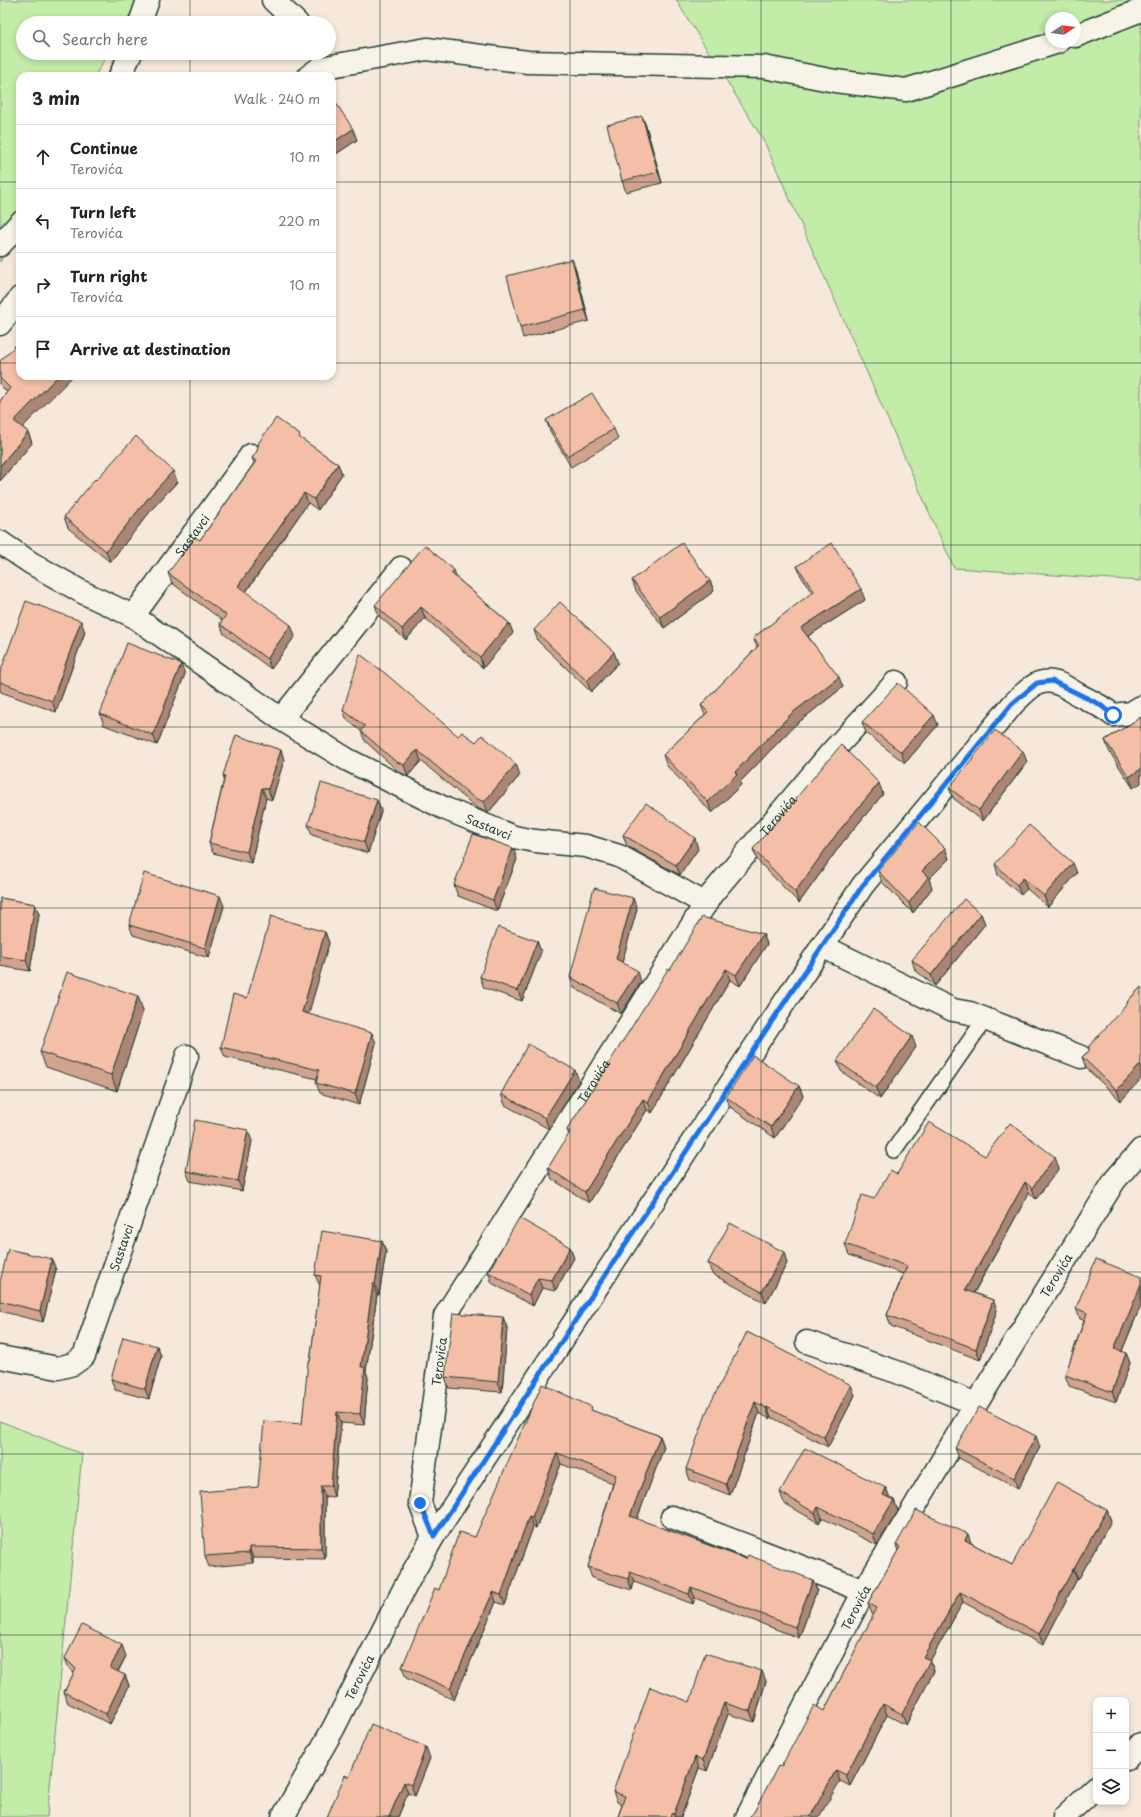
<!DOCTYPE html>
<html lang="en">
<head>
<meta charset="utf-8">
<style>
	:root { --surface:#fff; --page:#f2f2f2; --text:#222; --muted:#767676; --line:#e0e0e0 }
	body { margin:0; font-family:"Playpen Sans",sans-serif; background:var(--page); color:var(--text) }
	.controls { position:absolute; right:12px; bottom:12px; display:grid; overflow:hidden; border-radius:8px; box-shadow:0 2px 6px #0003 }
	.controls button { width:36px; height:36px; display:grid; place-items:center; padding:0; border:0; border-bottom:1px solid var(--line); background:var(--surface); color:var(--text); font:20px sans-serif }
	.compass { position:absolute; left:1045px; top:12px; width:36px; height:36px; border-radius:50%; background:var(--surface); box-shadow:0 2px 6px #0003; rotate:77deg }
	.stop { position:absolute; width:12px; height:12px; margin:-9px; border:3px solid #1a73e8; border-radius:50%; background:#fff }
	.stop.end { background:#1a73e8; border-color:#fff; box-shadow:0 1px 4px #0008 }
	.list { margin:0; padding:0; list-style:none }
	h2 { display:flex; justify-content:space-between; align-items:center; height:52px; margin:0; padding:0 16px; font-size:17px }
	h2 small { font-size:13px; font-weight:400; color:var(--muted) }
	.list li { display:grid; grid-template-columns:26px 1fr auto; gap:12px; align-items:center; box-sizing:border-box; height:64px; padding:0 16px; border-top:1px solid var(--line) }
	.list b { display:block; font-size:15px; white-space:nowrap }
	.list p { margin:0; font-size:13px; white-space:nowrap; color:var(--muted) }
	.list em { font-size:13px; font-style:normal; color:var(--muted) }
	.icon { flex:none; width:22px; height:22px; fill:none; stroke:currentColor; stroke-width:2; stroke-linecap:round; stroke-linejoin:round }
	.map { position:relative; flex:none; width:1141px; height:1817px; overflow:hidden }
	.search { position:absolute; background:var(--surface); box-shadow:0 2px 6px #0003; left:16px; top:16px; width:320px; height:44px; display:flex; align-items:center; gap:10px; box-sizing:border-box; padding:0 14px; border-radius:22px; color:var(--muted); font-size:15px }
	.panel { position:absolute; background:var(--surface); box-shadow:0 2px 6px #0003; left:16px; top:72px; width:320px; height:308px; border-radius:12px }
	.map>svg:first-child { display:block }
</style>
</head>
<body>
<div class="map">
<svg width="1141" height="1817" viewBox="0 0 1141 1817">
	<rect width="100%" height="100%" fill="#f6e9db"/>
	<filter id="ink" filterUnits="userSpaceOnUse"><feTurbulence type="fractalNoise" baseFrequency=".025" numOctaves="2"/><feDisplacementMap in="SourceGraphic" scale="8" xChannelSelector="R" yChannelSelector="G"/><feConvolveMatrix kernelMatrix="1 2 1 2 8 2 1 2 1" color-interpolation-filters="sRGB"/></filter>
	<g filter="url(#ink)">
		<!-- green -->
		<path fill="#c2eca8" stroke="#70946e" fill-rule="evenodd" d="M0,0H138L125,23H23V53H108L95,76H20V216L0,262Z
			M676,0H1141V581L954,568L763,139ZM1051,18H1075V42H1051Z
			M0,1421L82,1454L47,1817H0Z"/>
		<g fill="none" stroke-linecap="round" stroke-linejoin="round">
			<defs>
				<path id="lane" d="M894,1150L985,1019"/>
				<g id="street">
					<path d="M273,0L297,23"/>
					<path d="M140,23L148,0"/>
					<path d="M1075,36L1141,10"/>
					<path d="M120,76L131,53"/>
					<path d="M309,76L320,68L427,49L528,62L764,67L835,81L906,90L1058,42"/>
					<path d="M0,245L20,223"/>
					<path d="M0,324L20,298"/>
					<path id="s1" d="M0,542L31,563L82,592L133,616L281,719L348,760L446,809L514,837L535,841L586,846L619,856L706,904"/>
					<path id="s2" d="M133,616L251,455"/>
					<path d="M281,719L401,568"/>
					<path d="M822,946L953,1010L970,1013L1081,1057"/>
					<path d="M807,1342L897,1372L976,1404"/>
					<path id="s3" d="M0,1357L58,1368L73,1364L84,1356L187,1056"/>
					<path d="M672,1517L864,1591"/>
					<path id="s4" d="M433,1537L420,1503L445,1316L711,895L829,755L896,682"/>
					<path d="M1126,1759L1141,1744"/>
					<path id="s5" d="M283,1817L333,1729L407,1583L433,1537L750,1054L863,885L1013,704C1019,698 1032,685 1039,683C1055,678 1065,687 1079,695C1091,701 1102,706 1113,715L1131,713L1141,707"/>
					<path id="s6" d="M747,1817L864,1591L976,1404L1115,1180L1141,1150"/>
					<path d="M1064,1817L1096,1787"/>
				</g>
			</defs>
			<!-- lane casing -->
			<use href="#lane" stroke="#1f3d34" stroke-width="18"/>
			<!-- street casing -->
			<use href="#street" stroke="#1f3d34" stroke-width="25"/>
			<!-- lane -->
			<use href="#lane" stroke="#f7f3e8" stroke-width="15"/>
			<!-- street -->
			<use href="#street" stroke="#f7f3e8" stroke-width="22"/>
		</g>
		<!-- wall -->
		<path fill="#d2a48f" stroke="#1f3d34" d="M332,97L357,140L336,154L332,147Z
			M642,116L646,126L662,183L626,192L622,181Z
			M572,259L576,270L589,321L523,338L520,327Z
			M20,341L22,427L28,432L32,443L0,481V401L7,392L0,385V361Z
			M546,420L614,429L618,439L571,467L550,431Z
			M301,439L338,464L342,474L318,510L308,503L246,592L295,636L271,669L224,634L220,624L222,620L172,583L168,573L200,540L254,463L252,458Z
			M96,480L177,482L153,508L110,562L68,528L64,517Z
			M797,566L865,600L808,636L843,687L795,725L740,782L741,785L712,813L667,766L663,755L705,715L701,705L757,647L753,638L812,593L801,576Z
			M457,578L509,623L513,633L483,668L425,618L406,640L379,616L375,605Z
			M632,580L710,581L714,591L664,628L636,591Z
			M534,630L618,663L591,692L538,641Z
			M85,632L56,712L1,692L0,689V673Z
			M185,674L157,745L104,725L100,714Z
			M343,710L458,736L476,742L520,775L488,813L477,808L421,761L408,776L399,772L365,741L361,731L347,720Z
			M1141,717L1133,788L1109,751L1105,740Z
			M862,722L938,725L905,763L866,733Z
			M281,750L284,760L272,800L266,798L251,863L213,853L209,843L224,779L223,775Z
			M1027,762L983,821L953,798L949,788Z
			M883,794L842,843L799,903L757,860L753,849Z
			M377,800L381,811L368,853L312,835L308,825Z
			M623,835L698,849L680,875L627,846Z
			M945,848L949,859L929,879L932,888L913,913L882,882L878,871Z
			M517,859L497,911L458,896L454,885Z
			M995,864L1077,873L1048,907L1027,889L1021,895L998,875Z
			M0,898L35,904L39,914L30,971L0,966Z
			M224,906L209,958L133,935L129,925Z
			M637,909L622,962L641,982L621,1014L574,988L570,977Z
			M981,914L985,924L935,986L915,970L912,960Z
			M325,932L329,943L308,1014L376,1043L359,1105L320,1093L316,1083L317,1079L225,1057L221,1047L247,998Z
			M763,934L767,944L740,986L730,980L652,1113L647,1110L589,1203L552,1179L548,1168L569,1135L567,1130L670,970Z
			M537,941L541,952L522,1001L484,988L480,977Z
			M1141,987L1121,1101L1086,1068L1082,1057L1089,1051L1128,1004L1127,1002Z
			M138,996L143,1011L117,1091L46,1067L40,1052Z
			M916,1047L880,1099L841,1071L837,1061Z
			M579,1081L549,1129L505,1105L501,1094Z
			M799,1086L803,1096L775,1138L730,1107L726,1097Z
			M252,1141L242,1191L190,1181L186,1171Z
			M985,1156L1059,1168L1036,1199L1029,1193L974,1293L993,1300L997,1310L980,1360L891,1326L887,1315L903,1274L849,1255L845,1244L874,1199L897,1174Z
			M382,1241L386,1252L379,1295H377L366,1371L368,1378L364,1425L341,1423L334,1497L325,1496V1559L253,1558V1563L209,1567L205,1556L258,1487L302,1424L320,1286L315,1275Z
			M574,1258L555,1291L542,1288L533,1306L492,1283L488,1272Z
			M708,1263H787L766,1303L712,1274Z
			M56,1270L43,1322L0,1311V1282Z
			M1141,1277V1305L1122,1351L1126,1353L1130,1363L1116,1402L1069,1386L1065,1375L1084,1320L1080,1319L1076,1308Z
			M503,1317L507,1328L502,1392L449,1388L445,1377Z
			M747,1332L855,1395L828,1447L771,1417L770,1419L759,1413L730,1495L690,1480L686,1469Z
			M157,1346L161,1356L149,1399L115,1390L111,1379Z
			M593,1411L660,1436L664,1447L637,1519L746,1559L813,1580L817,1590L799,1638L695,1598L693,1604L634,1582L632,1590L592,1578L588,1567L613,1483L561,1464L536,1528L533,1527L505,1605L496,1602L454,1700L406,1678L402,1667L439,1590L475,1537Z
			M1040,1447L1018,1489L959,1458L955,1448Z
			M886,1488L890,1498L894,1500L898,1511L877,1545L822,1518L819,1523L784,1503L780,1492Z
			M1107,1510L1111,1521L1078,1580L1077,1579L1043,1645L963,1602L930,1661L934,1671L906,1725L887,1715L850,1786L840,1781L754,1812L781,1767L824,1711L874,1615L872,1614L868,1603L898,1551L896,1545L971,1543L1012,1565Z
			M126,1656L118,1672L125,1675L129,1686L110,1724L68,1703L64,1692L74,1673L69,1669L65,1658Z
			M766,1681L754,1722L728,1714L707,1771L699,1768L681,1817H618L622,1804L617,1802L613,1792L690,1702Z
			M430,1758L415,1796L408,1793L398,1817H327L349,1777Z"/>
		<!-- shaded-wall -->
		<path fill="#ab8674" stroke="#1f3d34" d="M642,116L646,126L662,183L658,172Z
			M353,129L357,140L336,154L332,143Z
			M572,259L576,270L589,321L585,310Z
			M58,376H73L18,432L14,421Z
			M28,432L32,443L0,481V466Z
			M338,464L342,474L318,510L314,499Z
			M173,471L177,482L153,508L110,562L106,551L149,497Z
			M304,493L308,503L242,597L238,586Z
			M454,570L458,581L451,573Z
			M710,581L714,591L664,628L660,617Z
			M861,589L865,600L805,638L801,628Z
			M421,607L425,618L406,640L402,629Z
			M81,621L85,632L56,712L52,701Z
			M509,623L513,633L483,668L480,657Z
			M291,625L295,636L271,669L267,659Z
			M614,652L618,663L591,692L587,681Z
			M181,664L185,674L157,745L153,735Z
			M839,677L843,687L795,725L740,782L741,785L712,813L708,802L735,772L791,714Z
			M934,715L938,725L905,763L901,752Z
			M281,750L284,760L272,800L268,789Z
			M417,750L421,761L408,776L404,765Z
			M1023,751L1027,762L983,821L979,810Z
			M516,764L520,775L488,813L484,802Z
			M1141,769V783L1133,788L1129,777Z
			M879,783L883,794L842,843L799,903L795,892L838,832Z
			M262,788L266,798L251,863L247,852Z
			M377,800L381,811L368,853L364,842Z
			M695,838L698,849L680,875L676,865Z
			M513,848L517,859L497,911L493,900Z
			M945,848L949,859L929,879L932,888L913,913L909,903L922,871Z
			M1073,863L1077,873L1048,907L1044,896Z
			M1023,878L1027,889L1021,895L1017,885Z
			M220,896L224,906L209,958L205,948Z
			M633,898L637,909L620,970L616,959Z
			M35,904L39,914L30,971L26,960Z
			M981,914L985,924L935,986L931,975Z
			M325,932L329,943L306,1023L302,1012Z
			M763,934L767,944L740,986L736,975Z
			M537,941L541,952L522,1001L518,991Z
			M726,969L730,980L652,1113L648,1102Z
			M638,971L641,982L621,1014L617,1003Z
			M138,996L143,1011L117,1091L111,1075Z
			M372,1033L376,1043L359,1105L355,1094Z
			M912,1036L916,1047L880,1099L876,1088Z
			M1141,1064V1079L1121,1101L1117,1090Z
			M575,1070L579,1081L549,1129L545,1118Z
			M799,1086L803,1096L775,1138L771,1127Z
			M643,1099L647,1110L589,1203L585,1192Z
			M248,1130L252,1141L242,1191L238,1181Z
			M1055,1157L1059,1168L1036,1199L1032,1188Z
			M1025,1182L1029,1193L969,1301L965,1290Z
			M382,1241L386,1252L379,1295L375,1284Z
			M570,1247L574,1258L555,1291L552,1280Z
			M784,1252L787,1263L766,1303L762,1292Z
			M52,1259L56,1270L43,1322L40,1311Z
			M538,1278L542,1288L533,1306L529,1295Z
			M373,1284L377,1295L366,1371L368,1378L364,1425L360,1414L361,1367Z
			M1141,1285V1305L1118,1360L1114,1349Z
			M993,1300L997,1310L980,1360L976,1349Z
			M503,1317L507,1328L502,1392L498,1382Z
			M157,1346L161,1356L149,1399L145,1389Z
			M1126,1353L1130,1363L1116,1402L1112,1392Z
			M851,1385L855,1395L828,1447L824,1437Z
			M755,1402L759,1413L730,1495L726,1484Z
			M767,1407L771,1417L770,1419L766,1408Z
			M337,1412L341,1423L334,1497L331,1486Z
			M660,1436L664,1447L634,1527L630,1516Z
			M1036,1436L1040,1447L1018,1489L1014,1478Z
			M557,1453L561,1464L536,1528L532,1517Z
			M321,1486L325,1496V1559L321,1548Z
			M886,1488L890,1499L883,1495Z
			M894,1500L898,1511L877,1545L873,1534Z
			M818,1507L822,1518L819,1523L815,1513Z
			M1107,1510L1111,1521L1078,1580L1074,1569Z
			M529,1516L533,1527L505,1605L501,1595Z
			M968,1534L972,1545L965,1540Z
			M249,1547L253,1558V1563L249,1553Z
			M1073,1569L1077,1579L1043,1645L1039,1634Z
			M630,1572L634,1582L632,1590L628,1579Z
			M813,1580L817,1590L799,1638L795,1627Z
			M691,1587L695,1598L693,1604L689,1594Z
			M493,1592L496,1602L454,1700L450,1689Z
			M960,1592L963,1602L930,1661L934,1671L906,1725L902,1714L923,1657Z
			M122,1645L126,1656L114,1678L110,1668Z
			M762,1671L766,1681L754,1722L750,1711Z
			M125,1675L129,1686L110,1724L106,1714Z
			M724,1703L728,1714L707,1771L703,1760Z
			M883,1704L887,1715L850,1786L846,1775Z
			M426,1747L430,1758L415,1796L411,1785Z
			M695,1757L699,1768L681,1817H675L674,1814Z
			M836,1770L840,1781L819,1817H810Z
			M404,1782L408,1793L398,1817H389Z"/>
		<!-- building -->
		<path fill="#f4bfa6" stroke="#1f3d34" d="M332,97L353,129L332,143Z
			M642,116L658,172L622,181L607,125Z
			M572,259L585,310L520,327L507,276Z
			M20,341V376H58L14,421L28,432L0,466V401L10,388L0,378V361Z
			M592,393L614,429L567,456L546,420Z
			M276,418L300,435L299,437L338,464L314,499L304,493L238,586L291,625L267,659L220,624L226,615L168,573L195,537L200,540L256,461L252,458L257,451L259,442Z
			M136,436L173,471L149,497L106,551L64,517L95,479L96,480Z
			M682,543L710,581L660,617L632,580Z
			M832,543L861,589L801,628L839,677L791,714L735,772L737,774L708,802L663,755L708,712L701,705L759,645L753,638L814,591L797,566Z
			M425,545L454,570L451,573L509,623L480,657L421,607L402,629L375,605Z
			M26,601L81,621L52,701L0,682V673Z
			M560,602L614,652L587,681L534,630Z
			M127,643L181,664L153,735L100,714Z
			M360,654L386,674L458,736L462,732L476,742L482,735L516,764L484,802L473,797L417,750L404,765L395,761L361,731L365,726L343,710Z
			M898,683L934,715L901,752L862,722Z
			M1141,717V769L1129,777L1105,740Z
			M995,730L1023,751L979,810L949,788Z
			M236,735L281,750L268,789L262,788L247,852L209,843L225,776L223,775Z
			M841,745L879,783L838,832L795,892L753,849Z
			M321,783L377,800L364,842L308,825Z
			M646,803L695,838L676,865L623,835Z
			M919,822L945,848L922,871L928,877L909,903L878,871Z
			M1029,825L1073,863L1044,896L1023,878L1017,885L995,864Z
			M473,834L513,848L493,900L454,885Z
			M144,873L220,896L205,948L129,925Z
			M594,888L633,898L616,959L638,971L617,1003L570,977Z
			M0,898L35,904L26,960L0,956Z
			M964,899L981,914L931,975L912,960Z
			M271,916L325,932L302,1012L372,1033L355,1094L316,1083L319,1070L221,1047L233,994L247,998Z
			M702,917L763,934L736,975L726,969L648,1102L643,1099L585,1192L548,1168L570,1132L567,1130L668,969L670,970Z
			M498,927L537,941L518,991L480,977Z
			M67,972L138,996L111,1075L40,1052Z
			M1141,987V1064L1117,1090L1082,1057L1089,1051V1046L1128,1003L1127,1002Z
			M873,1009L912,1036L876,1088L837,1061Z
			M528,1044L575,1070L545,1118L501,1094Z
			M753,1055L799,1086L771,1127L726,1097Z
			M195,1120L248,1130L238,1181L186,1171Z
			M929,1122L985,1156L1010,1123L1055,1157L1032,1188L1025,1182L965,1290L993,1300L976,1349L887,1315L907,1266L845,1244L862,1195L874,1199L891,1170L897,1174Z
			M519,1218L570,1247L552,1280L538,1278L529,1295L488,1272Z
			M730,1223L784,1252L762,1292L708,1263Z
			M322,1231L382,1241L375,1284H373L361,1367H365L360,1414L337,1412L331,1486H321V1548L249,1547V1553L205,1556L200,1492L258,1487L264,1421L302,1424L308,1362H310L321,1276L315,1275Z
			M8,1249L52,1259L40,1311L0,1301V1282Z
			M1096,1259L1141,1277V1285L1114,1349L1126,1353L1112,1392L1065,1375L1087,1313L1076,1308Z
			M453,1313L503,1317L498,1382L445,1377Z
			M747,1332L805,1362V1361L851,1385L824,1437L767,1407L766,1408L755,1402L726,1484L686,1469L709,1406Z
			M123,1337L157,1346L145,1389L111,1379Z
			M542,1384L592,1407L591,1410L660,1436L630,1516L746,1559L748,1555L813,1580L795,1627L691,1587L689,1594L630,1572L628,1579L588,1567L616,1475L557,1453L532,1517L529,1516L501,1595L493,1592L450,1689L402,1667L435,1588L439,1590L459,1532L475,1537Z
			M979,1407L1036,1436L1014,1478L955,1448Z
			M805,1448L886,1488L883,1495L894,1500L873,1534L818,1507L815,1513L780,1492Z
			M1057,1482L1107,1510L1074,1569H1073L1039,1634L960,1592L923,1657L930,1660L902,1714L883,1704L846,1775L836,1770L810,1817H749L754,1812L778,1766L781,1767L814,1705L824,1711L877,1608L868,1603L900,1547L896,1545L916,1510L968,1534L965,1540L1012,1565Z
			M82,1625L122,1645L110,1668L125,1675L106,1714L64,1692L76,1669L65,1658Z
			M705,1653L762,1671L750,1711L724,1703L703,1760L695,1757L674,1814L671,1813L670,1817H618L625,1796L613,1792L650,1687L690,1702Z
			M371,1724L426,1747L411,1785L404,1782L389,1817H327L345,1775L349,1777Z"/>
	</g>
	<g fill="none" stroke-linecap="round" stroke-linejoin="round" filter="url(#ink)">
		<!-- route -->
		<path stroke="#1a73e8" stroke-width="5" d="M420,1503L434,1536L750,1054L863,885L1012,704L1037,683L1052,681L1099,704L1113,715"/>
	</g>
	<!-- grid -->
	<path fill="none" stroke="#1f3d34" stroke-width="1" stroke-opacity="0.55" d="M190,0V23M380,0V1817M570,0V1817M761,0V1817M951,0V1817M190,53V76M0,182H20M332,182H1141M0,363H20M332,363H1141M190,376V1817M0,545H1141M0,727H1141M0,908H1141M0,1090H1141M0,1272H1141M0,1454H1141M0,1635H1141"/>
	<g text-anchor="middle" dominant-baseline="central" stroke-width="3" stroke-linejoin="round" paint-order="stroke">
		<!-- street labels -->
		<g font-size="12" fill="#1f3d34" stroke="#f7f3e8">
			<text stroke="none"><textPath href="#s2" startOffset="100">Sastavci</textPath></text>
			<text stroke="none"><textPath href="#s4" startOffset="827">Terovića</textPath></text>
			<text stroke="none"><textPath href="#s1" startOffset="567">Sastavci</textPath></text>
			<text stroke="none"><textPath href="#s4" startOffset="503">Terovića</textPath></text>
			<text stroke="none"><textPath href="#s3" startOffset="203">Sastavci</textPath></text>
			<text stroke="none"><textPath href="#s6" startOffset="624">Terovića</textPath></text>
			<text stroke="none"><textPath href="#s4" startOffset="179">Terovića</textPath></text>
			<text stroke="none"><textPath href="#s6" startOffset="236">Terovića</textPath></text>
			<text stroke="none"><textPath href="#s5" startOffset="159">Terovića</textPath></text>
		</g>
	</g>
</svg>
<div class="controls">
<button>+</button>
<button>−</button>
<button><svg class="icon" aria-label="layers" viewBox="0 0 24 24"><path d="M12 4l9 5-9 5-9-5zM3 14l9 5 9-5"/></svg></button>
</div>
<svg class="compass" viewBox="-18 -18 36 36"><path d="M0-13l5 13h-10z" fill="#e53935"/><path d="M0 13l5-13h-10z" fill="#767676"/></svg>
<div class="stop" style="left:1113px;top:715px"></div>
<div class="stop end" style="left:420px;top:1503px"></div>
<div class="search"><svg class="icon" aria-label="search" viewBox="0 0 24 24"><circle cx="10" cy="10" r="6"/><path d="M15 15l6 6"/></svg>Search here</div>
<section class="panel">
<h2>3 min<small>Walk · 240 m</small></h2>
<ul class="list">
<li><svg class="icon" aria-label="ahead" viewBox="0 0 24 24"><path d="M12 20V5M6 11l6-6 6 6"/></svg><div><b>Continue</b><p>Terovića</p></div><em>10 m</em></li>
<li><svg class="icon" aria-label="left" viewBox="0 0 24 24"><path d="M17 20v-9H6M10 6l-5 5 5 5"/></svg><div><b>Turn left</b><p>Terovića</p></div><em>220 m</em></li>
<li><svg class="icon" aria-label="right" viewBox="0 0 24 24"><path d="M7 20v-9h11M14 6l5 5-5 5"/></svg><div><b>Turn right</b><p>Terovića</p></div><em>10 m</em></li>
<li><svg class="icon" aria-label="arrive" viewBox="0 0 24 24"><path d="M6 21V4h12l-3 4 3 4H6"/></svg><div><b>Arrive at destination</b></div></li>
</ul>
</section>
</div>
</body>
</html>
